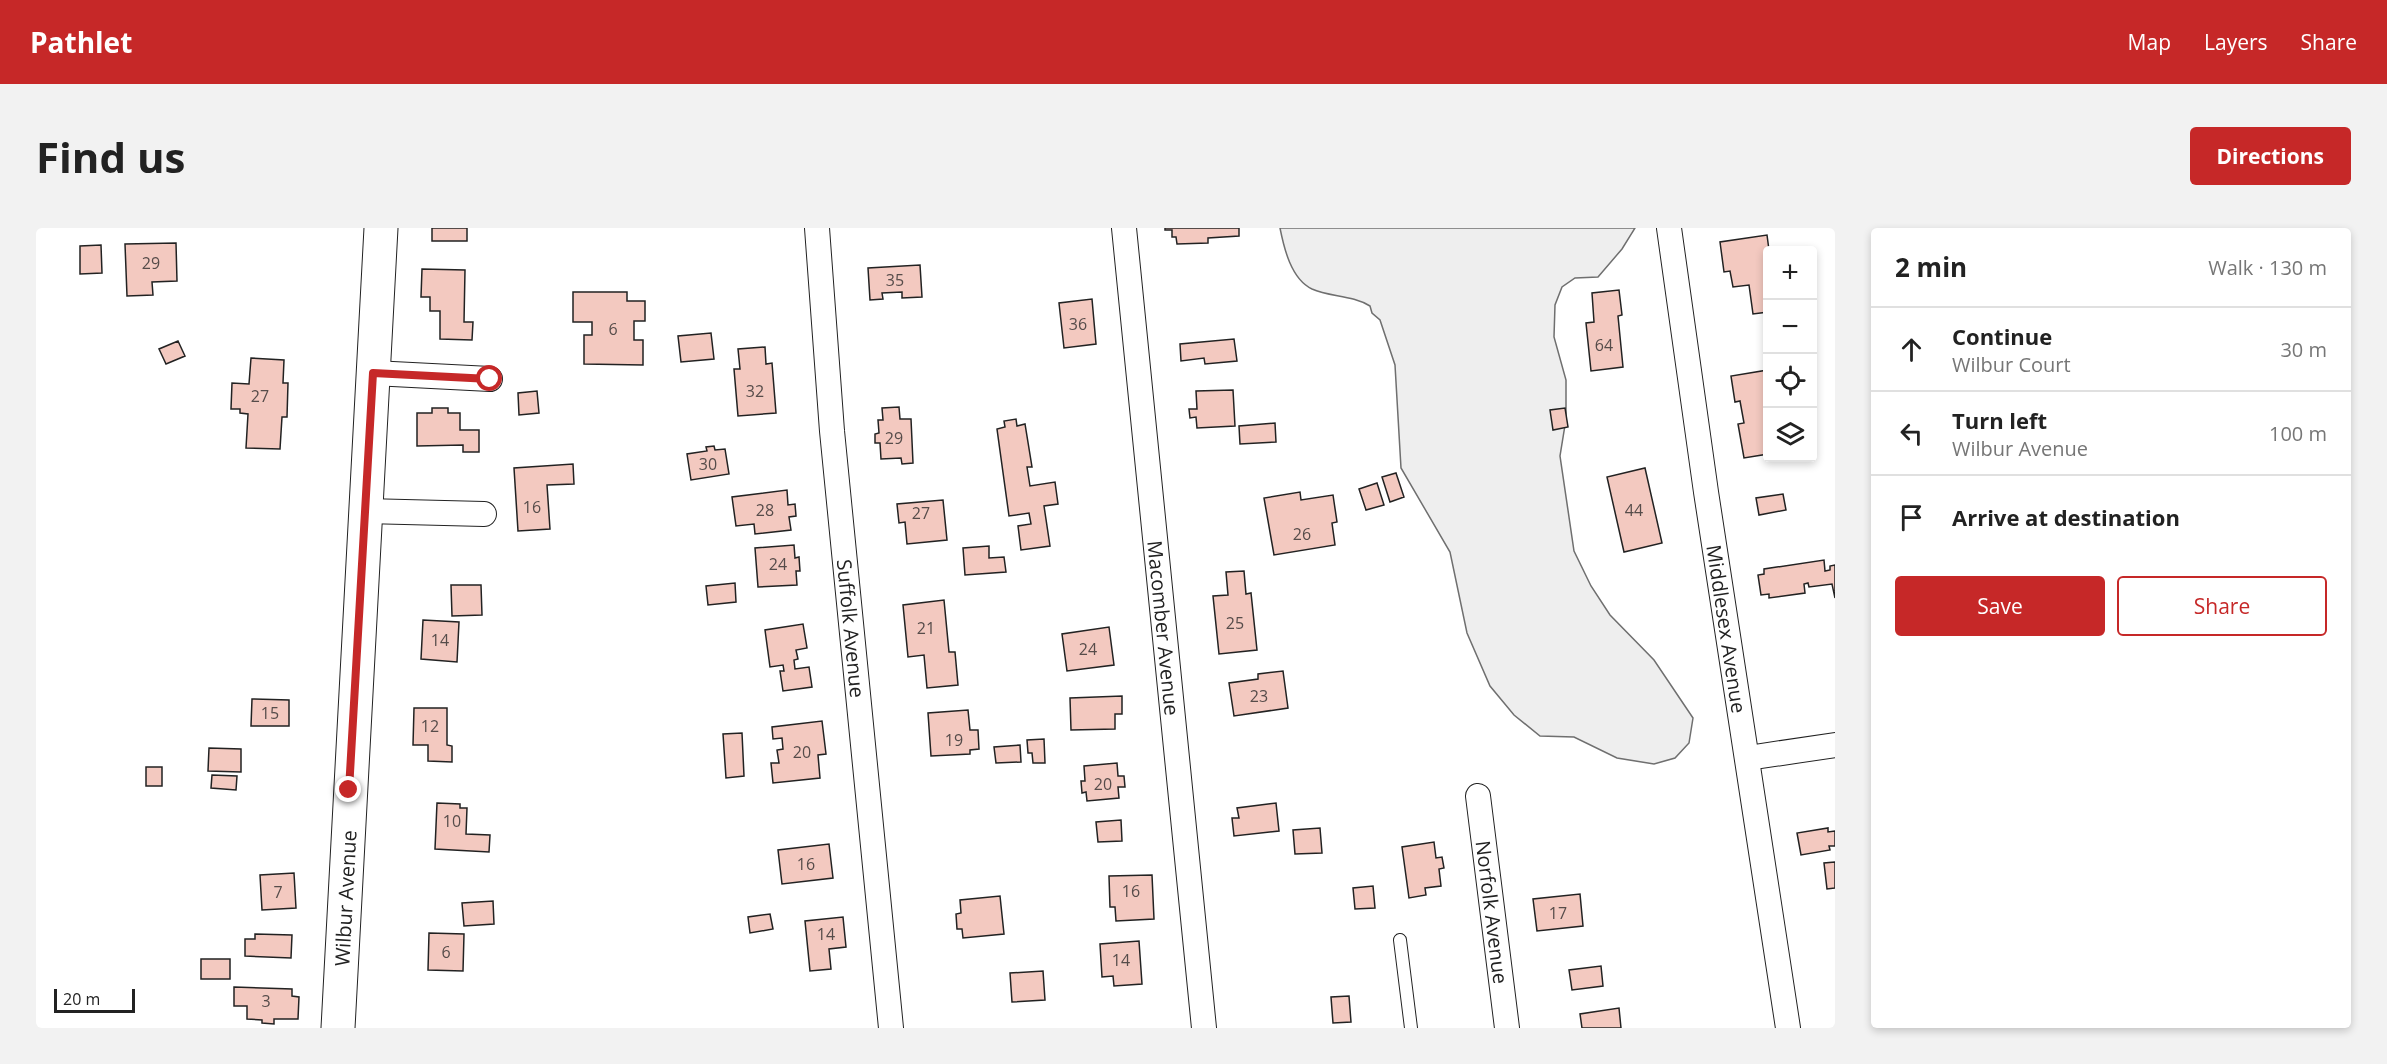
<!DOCTYPE html>
<html lang="en">
<head>
<meta charset="utf-8">
<style>
	:root { --surface:#fff; --page:#f2f2f2; --text:#222; --muted:#767676; --line:#e0e0e0; --accent:#c62828 }
	body { margin:0; font-family:"Open Sans",sans-serif; background:var(--page); color:var(--text) }
	.controls { position:absolute; right:18px; top:18px; display:grid; overflow:hidden; border-radius:6px; box-shadow:0 3px 9px #0003 }
	.controls button { width:54px; height:54px; display:grid; place-items:center; padding:0; border:0; border-bottom:2px solid var(--line); background:var(--surface); color:var(--text); font:30px sans-serif }
	.scale { position:absolute; left:18px; bottom:15px; width:81px; box-sizing:border-box; padding-left:6px; border:3px solid #222; border-top:0; font-size:16px; line-height:21px; white-space:nowrap; color:#222; -webkit-text-stroke:4px #fff; paint-order:stroke }
	.stop { position:absolute; width:18px; height:18px; margin:-14px; border:4px solid #c62828; border-radius:50%; background:#fff }
	.stop.end { background:#c62828; border-color:#fff; box-shadow:0 2px 6px #0008 }
	.list { margin:0; padding:0; list-style:none }
	h2 { display:flex; justify-content:space-between; align-items:center; height:78px; margin:0; padding:0 24px; font-size:26px }
	h2 small { font-size:20px; font-weight:400; color:var(--muted) }
	.list li { display:grid; grid-template-columns:39px 1fr auto; gap:18px; align-items:center; box-sizing:border-box; height:84px; padding:0 24px; border-top:2px solid var(--line) }
	.list b { display:block; font-size:22px; white-space:nowrap }
	.list p { margin:0; font-size:20px; white-space:nowrap; color:var(--muted) }
	.list em { font-size:20px; font-style:normal; color:var(--muted) }
	.actions { display:flex; gap:12px; padding:18px 24px }
	.actions a { flex:1; padding:14px 0; border:2px solid var(--accent); border-radius:6px; text-align:center; font-size:21px; color:var(--accent) }
	.actions .main { background:var(--accent); color:#fff }
	.icon { flex:none; width:33px; height:33px; fill:none; stroke:currentColor; stroke-width:2; stroke-linecap:round; stroke-linejoin:round }
	.map { position:relative; flex:none; width:1799px; height:800px; overflow:hidden; border-radius:6px }
	header { display:flex; align-items:center; gap:36px; box-sizing:border-box; height:84px; padding:0 30px; background:var(--accent); color:#fff }
	header strong { font-size:28px }
	nav { display:flex; gap:33px; margin-inline-start:auto; font-size:21px }
	.intro { display:flex; align-items:center; justify-content:space-between; box-sizing:border-box; height:144px; padding:0 36px }
	h1 { margin:0; font-size:42px }
	.button { padding:15px 27px; border-radius:6px; background:var(--accent); color:#fff; font-size:21px; font-weight:700 }
	main { display:flex; gap:36px; padding:0 36px }
	aside { flex:1; background:var(--surface); border-radius:6px; box-shadow:0 3px 9px #0003 }
	.map>svg:first-child { display:block }
</style>
</head>
<body>
<header>
<strong>Pathlet</strong>
<nav><a>Map</a><a>Layers</a><a>Share</a></nav>
</header>
<div class="intro"><h1>Find us</h1><a class="button">Directions</a></div>
<main>
<div class="map">
<svg width="1799" height="800" viewBox="0 0 1799 800">
	<rect width="100%" height="100%" fill="#fff"/>
	<!-- green -->
	<path fill="#eee" stroke="#6f6f6f" stroke-width="1.5" d="M1244,0H1599L1586,21L1562,49L1539,50L1526,59L1519,77L1518,109L1530,152V191L1524,228L1538,323L1555,358L1574,387L1618,432L1657,490L1653,515L1639,530L1618,536L1581,530L1538,509L1504,508L1478,487L1454,458L1431,405L1414,324L1365,240L1359,137L1344,92L1336,85L1334,78C1316,67 1294,69 1276,61C1255,51 1248,20 1244,0Z"/>
	<!-- building -->
	<path fill="#f3c9c0" stroke="#222" stroke-width="1.5" d="M396,0H431V13H396Z
		M1129,0H1203V8L1172,10V15L1141,16L1140,9H1136V2H1129Z
		M1731,7L1733,22L1732,84L1717,86L1713,57L1697,59L1694,43L1688,44L1684,14Z
		M140,15L141,53L116,54L117,67L91,68L89,16Z
		M65,17L66,45L44,46V18Z
		M884,37L886,69L866,70V64L846,65L847,71L834,72L832,40Z
		M386,41L429,42L428,94H437L436,112L404,111V83H394V69H385Z
		M1583,62L1586,87L1582,88L1587,139L1555,143L1550,95L1558,94L1556,65Z
		M537,64H591V73H609V93H598V112H607V137L548,136V107H556V94H537Z
		M1056,71L1060,116L1028,120L1023,75Z
		M675,105L678,131L645,134L642,108Z
		M1198,111L1201,133L1169,136L1168,130L1145,133L1144,116Z
		M142,113L149,128L130,136L123,121Z
		M729,119L730,136L736,135L740,185L702,188L698,141H704L702,121Z
		M215,130L248,132L247,155H252L251,189H246L244,221L210,220L212,186L204,185V181H195L196,155L213,156Z
		M1732,142V226L1708,230L1702,196L1708,195L1704,173L1699,174L1695,148Z
		M1197,162L1199,198L1161,200L1160,189L1154,190L1153,181H1161L1160,163Z
		M501,163L503,185L483,187L482,165Z
		M863,179L864,191H875L877,235L866,236L865,230L845,231L844,215H839V206L843,205L842,192H847L846,180Z
		M396,180H412V185H424V202H443V224H427V217L381,218V185H396Z
		M1529,180L1532,199L1517,202L1514,182Z
		M980,191L981,198L989,196L996,239H991L994,258L1019,254L1022,276L1008,278L1014,318L985,322L982,298L995,296L993,285L973,288L961,201L969,199L968,193Z
		M1239,195L1240,214L1204,216L1203,198Z
		M678,218L679,222L689,221L693,246L655,252L651,226L671,223L670,219Z
		M537,236L538,256L511,257L514,301L482,303L478,240Z
		M1609,240L1626,315L1588,324L1571,249Z
		M1360,245L1368,269L1354,274L1346,249Z
		M1341,255L1348,277L1330,282L1323,261Z
		M751,262L752,277L759,276L760,288L753,289L755,302L719,306L718,296L700,298L696,269Z
		M1264,264L1265,272L1297,267L1301,294L1296,295L1299,317L1238,327L1228,270Z
		M1747,266L1750,282L1723,287L1720,270Z
		M907,272L911,312L871,316L869,294L863,295L861,276Z
		M758,317L759,330L763,329L764,343H760L761,357L722,359L719,320Z
		M953,318V330L968,329L970,344L929,347L927,320Z
		M1788,332L1789,343L1794,342V338L1799,337V370L1796,356L1773,359L1772,355L1768,356L1769,365L1733,370V366L1725,367L1722,347L1728,346V341Z
		M1208,343L1210,366L1215,365L1221,422L1183,426L1177,368L1192,367L1190,344Z
		M699,355L700,374L672,377L670,358Z
		M415,357H445L446,387L416,388Z
		M908,372L913,424H919L922,457L891,460L888,427L872,429L867,377Z
		M387,392L423,394L421,434L385,431Z
		M767,396L771,420L760,422L762,431L758,432L759,441L773,439L776,459L747,463L744,443H748L747,437L734,439L729,402Z
		M1073,399L1078,437L1031,443L1026,406Z
		M1247,443L1252,480L1198,488L1193,455L1222,451V446Z
		M1086,468V486H1079V501L1035,502L1034,470Z
		M216,471L253,472V498H215Z
		M378,480H411V517L416,518V534L392,533V517H377Z
		M932,482L934,502H942L943,521L934,522V526L895,528L892,485Z
		M786,493L790,526L782,527L784,550L737,555L735,535H743L741,522L747,521L746,510L737,511L736,499Z
		M706,505L708,548L690,550L687,506Z
		M1008,511L1009,535H997L996,525H992L991,512Z
		M984,517L985,534L960,535L958,519Z
		M173,520L205,521V544L172,543Z
		M1081,535L1082,548H1088L1089,559H1082L1083,570L1051,573L1050,564L1046,565L1045,553H1049L1048,538Z
		M110,539H126V558H110Z
		M176,547L201,548L200,562L175,560Z
		M401,575L424,576V580H431L430,606L454,607L453,624L399,621Z
		M1240,575L1243,603L1198,608L1196,590H1203L1201,580Z
		M1085,592L1086,613L1062,614L1060,594Z
		M1284,600L1286,625L1259,626L1257,602Z
		M1792,600V604L1799,603V618H1793L1794,622L1765,627L1761,605Z
		M1398,614L1400,630L1406,629L1408,640L1403,641L1405,658L1389,660L1390,667L1373,670L1366,619Z
		M793,616L797,650L746,656L742,622Z
		M1799,634V660L1791,661L1788,635Z
		M258,645L260,680L226,682L224,647Z
		M1116,647L1118,691L1080,693L1079,679H1074L1073,648Z
		M1337,658L1339,680L1319,681L1317,660Z
		M1544,666L1547,698L1501,703L1497,671Z
		M964,668L968,706L927,710L926,701H921L920,686L925,685L924,672Z
		M457,673L458,696L428,698L426,675Z
		M734,686L737,701L714,705L712,689Z
		M807,689L810,719L793,721L795,741L774,743L769,693Z
		M393,705L428,706L427,743L392,742Z
		M219,706L256,707L255,730L209,728V711H219Z
		M1103,713L1106,756L1078,758L1077,748L1066,749L1064,716Z
		M165,731H194V751H165Z
		M1565,738L1567,758L1536,762L1533,742Z
		M1007,743L1009,772L976,774L974,745Z
		M198,759L256,761V768L263,769L262,791H238V796L226,795V792L211,791V778H198Z
		M1313,768L1315,794L1297,795L1295,769Z
		M1583,780L1585,800H1546L1544,786Z"/>
	<g fill="none" stroke-linecap="round" stroke-linejoin="round">
		<defs>
			<path id="lane" d="M1364,712L1375,800"/>
			<g id="street">
				<path id="s1" d="M781,0L796,203L855,800"/>
				<path id="s2" d="M1088,0L1168,800"/>
				<path id="s3" d="M1633,0L1670,264L1752,800"/>
				<path d="M337,145L454,151"/>
				<path d="M329,283L448,286"/>
				<path d="M1712,530L1799,517"/>
				<path id="s4" d="M1442,568L1471,800"/>
			</g>
			<g id="secondary">
				<path id="s5" d="M302,800L345,0"/>
			</g>
		</defs>
		<!-- lane casing -->
		<use href="#lane" stroke="#222" stroke-width="14"/>
		<!-- street casing -->
		<use href="#street" stroke="#222" stroke-width="26"/>
		<!-- secondary casing -->
		<use href="#secondary" stroke="#222" stroke-width="35"/>
		<!-- lane -->
		<use href="#lane" stroke="#fff" stroke-width="12"/>
		<!-- street -->
		<use href="#street" stroke="#fff" stroke-width="24"/>
		<!-- secondary -->
		<use href="#secondary" stroke="#fff" stroke-width="33"/>
	</g>
	<g fill="none" stroke-linecap="round" stroke-linejoin="round">
		<!-- route -->
		<path stroke="#c62828" stroke-width="8" d="M313,562L337,145L454,151"/>
	</g>
	<g text-anchor="middle" dominant-baseline="central" stroke-width="4.5" stroke-linejoin="round" paint-order="stroke">
		<!-- number labels -->
		<g font-size="16" fill="#564c4a">
			<text x="115" y="35">29</text>
			<text x="859" y="52">35</text>
			<text x="1042" y="96">36</text>
			<text x="577" y="101">6</text>
			<text x="1568" y="117">64</text>
			<text x="719" y="163">32</text>
			<text x="224" y="168">27</text>
			<text x="858" y="210">29</text>
			<text x="672" y="236">30</text>
			<text x="496" y="279">16</text>
			<text x="729" y="282">28</text>
			<text x="1598" y="282">44</text>
			<text x="885" y="285">27</text>
			<text x="1266" y="306">26</text>
			<text x="742" y="336">24</text>
			<text x="1199" y="395">25</text>
			<text x="890" y="400">21</text>
			<text x="404" y="412">14</text>
			<text x="1052" y="421">24</text>
			<text x="1223" y="468">23</text>
			<text x="234" y="485">15</text>
			<text x="394" y="498">12</text>
			<text x="918" y="512">19</text>
			<text x="766" y="524">20</text>
			<text x="1067" y="556">20</text>
			<text x="416" y="593">10</text>
			<text x="770" y="636">16</text>
			<text x="1095" y="663">16</text>
			<text x="242" y="664">7</text>
			<text x="1522" y="685">17</text>
			<text x="790" y="706">14</text>
			<text x="410" y="724">6</text>
			<text x="1085" y="732">14</text>
			<text x="230" y="773">3</text>
		</g>
		<!-- street labels -->
		<g font-size="20" fill="#222" stroke="#fff">
			<text stroke="none"><textPath href="#s1" startOffset="402">Suffolk Avenue</textPath></text>
			<text stroke="none"><textPath href="#s2" startOffset="402">Macomber Avenue</textPath></text>
			<text stroke="none"><textPath href="#s3" startOffset="405">Middlesex Avenue</textPath></text>
			<text stroke="none"><textPath href="#s5" startOffset="130">Wilbur Avenue</textPath></text>
			<text stroke="none"><textPath href="#s4" startOffset="117">Norfolk Avenue</textPath></text>
		</g>
	</g>
</svg>
<div class="controls">
<button>+</button>
<button>−</button>
<button><svg class="icon" aria-label="locate" viewBox="0 0 24 24"><circle cx="12" cy="12" r="6"/><path d="M12 2v4M12 18v4M2 12h4M18 12h4"/></svg></button>
<button><svg class="icon" aria-label="layers" viewBox="0 0 24 24"><path d="M12 4l9 5-9 5-9-5zM3 14l9 5 9-5"/></svg></button>
</div>
<div class="scale">20 m</div>
<div class="stop" style="left:454px;top:151px"></div>
<div class="stop end" style="left:313px;top:562px"></div>
</div>
<aside>
<h2>2 min<small>Walk · 130 m</small></h2>
<ul class="list">
<li><svg class="icon" aria-label="ahead" viewBox="0 0 24 24"><path d="M12 20V5M6 11l6-6 6 6"/></svg><div><b>Continue</b><p>Wilbur Court</p></div><em>30 m</em></li>
<li><svg class="icon" aria-label="left" viewBox="0 0 24 24"><path d="M17 20v-9H6M10 6l-5 5 5 5"/></svg><div><b>Turn left</b><p>Wilbur Avenue</p></div><em>100 m</em></li>
<li><svg class="icon" aria-label="arrive" viewBox="0 0 24 24"><path d="M6 21V4h12l-3 4 3 4H6"/></svg><div><b>Arrive at destination</b></div></li>
</ul>
<div class="actions"><a class="main">Save</a><a>Share</a></div>
</aside>
</main>
</body>
</html>
